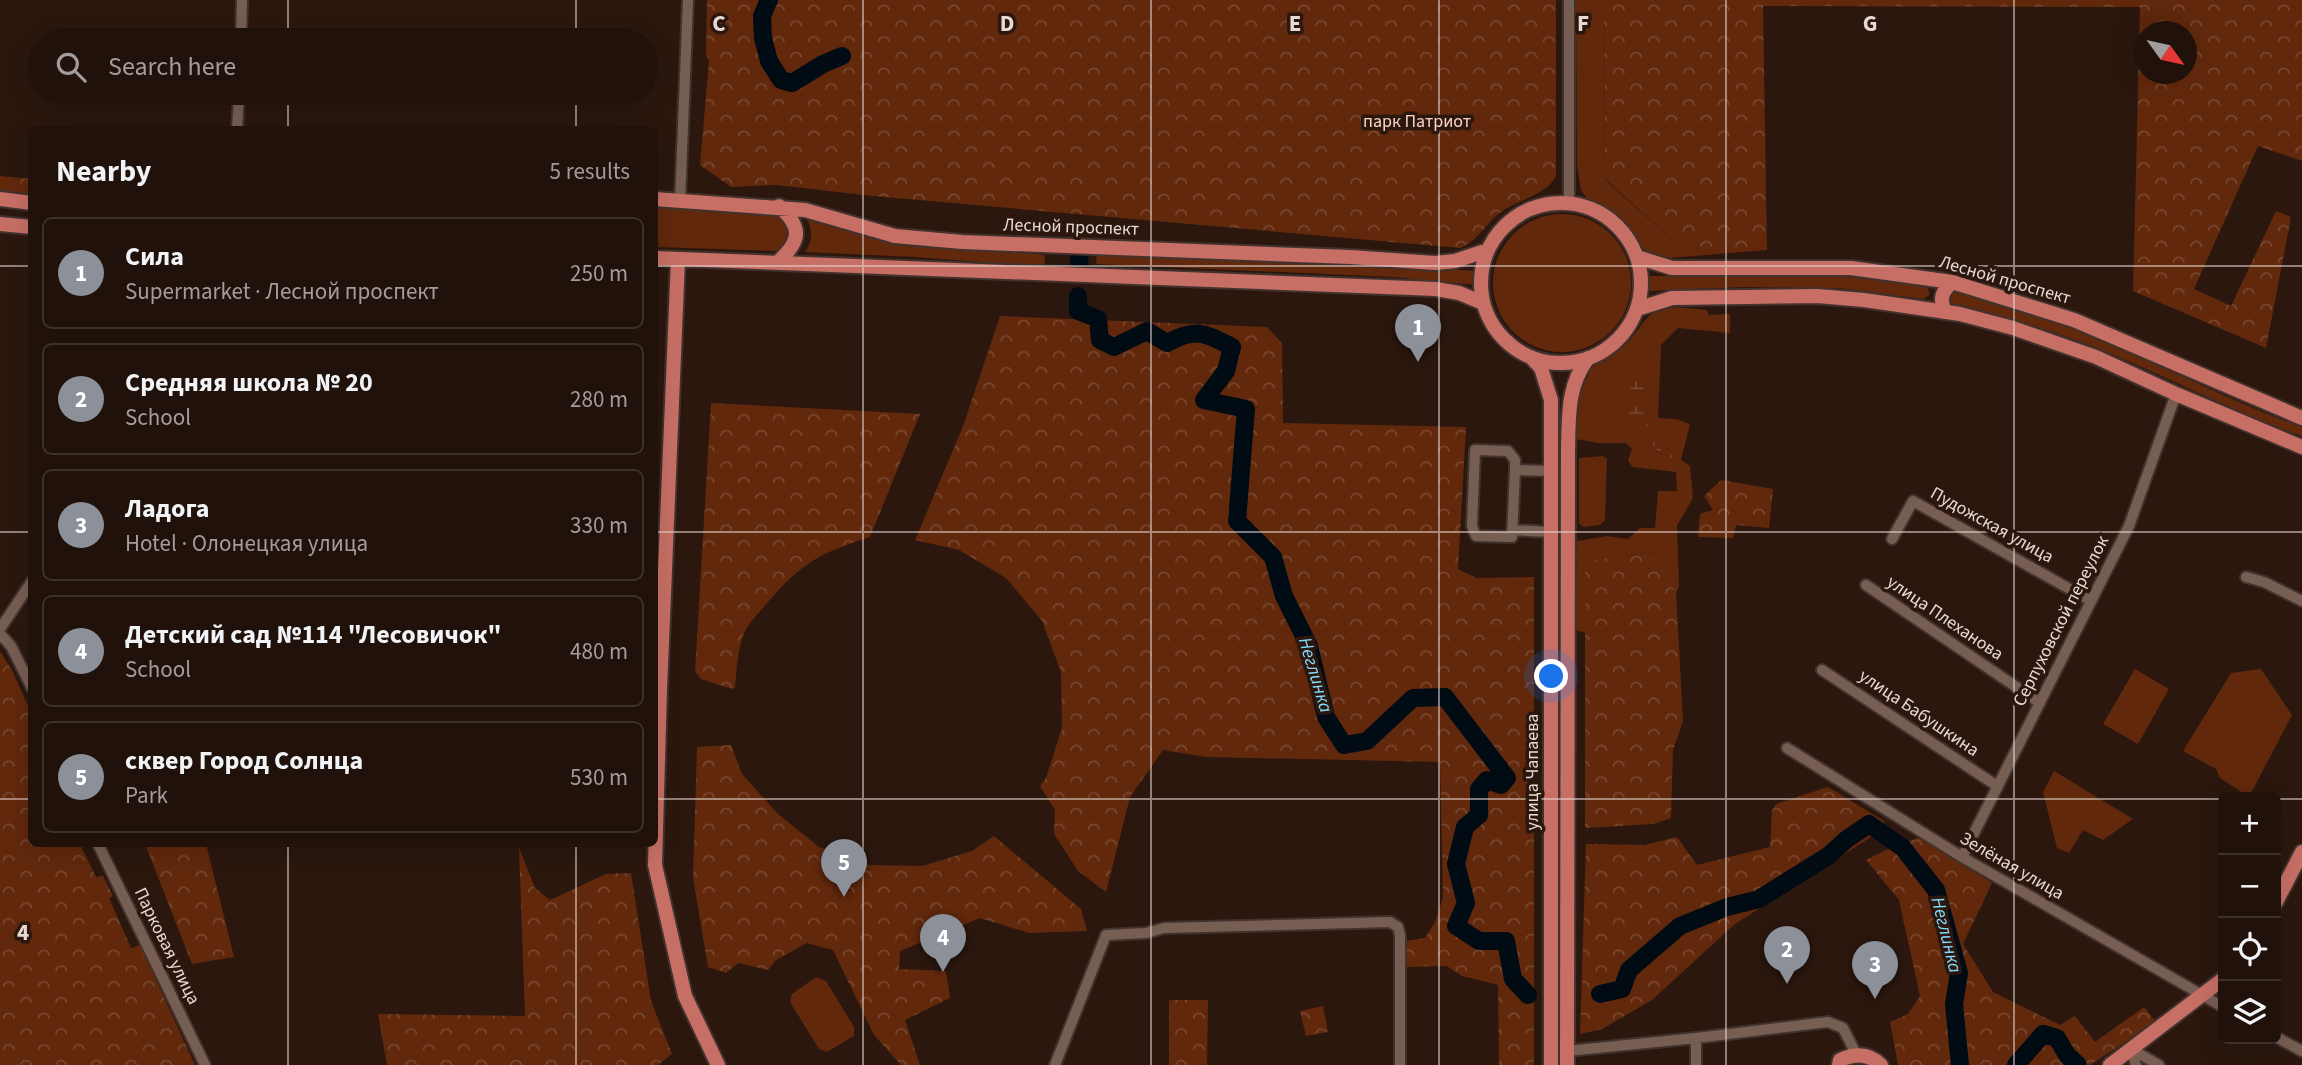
<!DOCTYPE html>
<html lang="en">
<head>
<meta charset="utf-8">
<style>
	:root { --surface:#20110a; --page:#281a13; --text:#f1f3f6; --muted:#a29d9c; --line:#3d312b; --accent:#8c9099 }
	body { margin:0; font-family:"Source Sans 3",sans-serif; background:var(--page); color:var(--text) }
	.controls { position:absolute; right:21px; bottom:21px; display:grid; overflow:hidden; border-radius:10px; box-shadow:0 7px 28px #0002 }
	.controls button { width:63px; height:63px; display:grid; place-items:center; padding:0; border:0; border-bottom:2px solid var(--line); background:var(--surface); color:var(--text); font:35px sans-serif }
	.compass { position:absolute; left:2134px; top:21px; width:63px; height:63px; border-radius:50%; background:var(--surface); box-shadow:0 7px 28px #0002; rotate:123deg }
	.you { position:absolute; left:1552px; top:677px; width:24px; height:24px; margin:-18px; border:5px solid #fff; border-radius:50%; background:#1a73e8; box-shadow:0 0 0 10px #1a73e833 }
	.badge { display:grid; place-items:center; width:46px; height:46px; border-radius:50%; background:var(--accent); color:#fff; font-size:23px; font-weight:700 }
	.pin { position:absolute; translate:-50% -58px; filter:drop-shadow(0 2px 4px #0008) }
	.pin::after { content:''; position:absolute; top:37px; width:24px; height:21px; background:inherit; clip-path:polygon(0 0,100% 0,50% 100%) }
	.list { margin:0; padding:0; list-style:none }
	h2 { display:flex; justify-content:space-between; align-items:center; height:91px; margin:0; padding:0 28px; font-size:30px }
	h2 small { font-size:23px; font-weight:400; color:var(--muted) }
	.list li { display:grid; grid-template-columns:46px 1fr auto; gap:21px; align-items:center; box-sizing:border-box; height:112px; margin:0 14px 14px; padding:0 14px; border:2px solid var(--line); border-radius:10px }
	.list b { display:block; font-size:26px; white-space:nowrap }
	.list p { margin:0; font-size:23px; white-space:nowrap; color:var(--muted) }
	.list em { font-size:23px; font-style:normal; color:var(--muted) }
	.icon { flex:none; width:38px; height:38px; fill:none; stroke:currentColor; stroke-width:2; stroke-linecap:round; stroke-linejoin:round }
	.map { position:relative; flex:none; width:2302px; height:1065px; overflow:hidden }
	.search { position:absolute; background:var(--surface); box-shadow:0 7px 28px #0002; left:28px; top:28px; width:630px; height:77px; display:flex; align-items:center; gap:18px; box-sizing:border-box; padding:0 24px; border-radius:38px; color:var(--muted); font-size:26px }
	.panel { position:absolute; background:var(--surface); box-shadow:0 7px 28px #0002; left:28px; top:126px; width:630px; height:721px; border-radius:10px }
	.map>svg:first-child { display:block }
</style>
</head>
<body>
<div class="map">
<svg width="2302" height="1065" viewBox="0 0 2302 1065">
	<defs>
		<pattern id="forest-crowns" width="20" height="18" patternUnits="userSpaceOnUse" patternTransform="scale(1.75)"><rect width="20" height="18" fill="#61280c"/><path d="M2 6a3 3 0 1 1 6 0M12 15a3 3 0 1 1 6 0" fill="none" stroke="#78472e"/></pattern>
		<pattern id="wetland-marsh" width="20" height="14" patternUnits="userSpaceOnUse" patternTransform="scale(1.75)"><rect width="20" height="14" fill="#61280c"/><path d="M1 5h8M5 5V1M11 12h8M15 12V8" fill="none" stroke="#78472e"/></pattern>
	</defs>
	<rect width="100%" height="100%" fill="#2b170e"/>
	<!-- grass -->
	<path fill="#61280c" fill-rule="evenodd" d="M1576,0H1604L1605,180L1684,250H1767L1670,258L1649,253L1641,247L1629,229L1608,210L1590,203L1581,190L1577,165Z
		M655,207L779,211L792,221L791,241L777,251L655,247Z
		M1493 283a69 69 0 1 1 138 0a69 69 0 1 1-138 0Z
		M806,215L897,240L1045,255L1044,267L915,257L805,252C814,238 812,230 806,215Z
		M1097,251L1477,271L1476,285L1393,277L1096,264Z
		M1649,276H1829L1877,279L1927,287L1930,294L1924,299L1837,288L1745,287L1649,291Z
		M1952,291C1997,303 2042,316 2085,333C2159,362 2227,401 2302,427V436C2238,414 2178,382 2116,356C2062,333 2005,315 1948,304V293Z
		M1676,307L1707,310L1709,315L1730,314V333L1678,328L1661,345L1658,418L1676,419L1690,424L1681,460L1690,466L1693,498L1677,526L1679,587L1676,592L1654,552L1586,561V633L1576,630L1577,541L1607,536L1628,539L1640,528H1655L1658,491H1677L1676,472L1632,467L1628,460L1632,449L1626,443H1598L1576,439C1577,416 1575,395 1589,375L1587,370C1600,362 1614,355 1625,345C1647,324 1640,312 1676,307ZM1642,370L1649,431L1679,460L1660,454L1648,439L1623,422Z
		M1603,456L1607,459L1605,520L1600,525L1583,527L1579,523V458Z
		M2135,669L2169,689L2138,744L2103,724Z
		M2261,669L2292,715L2249,797L2220,778L2216,769L2183,751L2231,673Z
		M2054,771L2133,819L2103,840L2083,830L2069,853L2057,848L2043,792Z
		M816,977L826,981L854,1027V1036L827,1052L819,1049L790,1002L792,994Z"/>
	<!-- forest -->
	<path fill="url(#forest-crowns)" fill-rule="evenodd" d="M707,0H1556V176C1546,196 1518,199 1501,212C1486,223 1478,241 1460,248L873,196L776,185L731,187L700,165L709,61L706,56Z
		M1604,0H2302V161L2258,146L2194,289L2231,306L2276,211L2291,217L2266,348L2133,291L2140,7L1763,6L1767,250H1684L1605,179ZM2144,32H2186V74H2144Z
		M0,176L31,179V194L0,191Z
		M1000,316L1267,327L1282,343L1283,423L1466,427L1458,569L1476,578L1534,577V1065H1499L1498,985L1462,976L1447,966L1405,967L1404,941L1425,938L1435,922L1443,898L1440,762L1206,757L1163,750L1130,797L1106,892L1078,871L1054,834L1055,810L1040,786L1046,778L1062,728L1061,672L1042,621L1006,578L959,550L915,540L962,429Z
		M711,403L920,414L870,537C818,554 804,561 767,603C758,614 746,625 742,639C737,654 737,671 735,687L732,689L701,679L695,672Z
		M1721,480L1773,489L1769,528L1736,525L1733,538L1698,537L1700,514L1713,510L1704,496Z
		M1654,552L1676,592L1683,721L1673,750L1671,818L1653,824L1585,828V561Z
		M0,651L13,672L31,713L32,844H80L96,877L103,876L113,896L109,898L131,948L140,945L195,1065H0Z
		M731,745L742,774L778,814L819,847L869,865L922,866L972,851L994,836L1081,909L1087,931L1029,933L980,918L900,951L899,969L946,971L950,998L905,1020L920,1065H901L874,1035L833,950L807,943L776,960L768,970L738,963L726,973L708,967L693,877L697,747Z
		M1828,787L1884,821L1885,828L1735,924L1652,1000L1602,1029L1580,1034L1586,844L1644,845L1677,837L1697,865L1770,847L1772,811L1776,804Z
		M1919,838L1992,883L1963,944L1993,992L2060,1025L2075,1016L2095,1042L2144,1007L2156,1022L2090,1065H1898L1890,1022L1908,1014L1920,996L1899,900L1866,860L1896,845Z
		M145,844H206L234,957L192,964Z
		M519,848L535,888L550,900L606,874L631,873L651,1001L672,1054L658,1065H387L378,1014L525,1016Z
		M1169,1000H1208L1207,1065H1169Z
		M1323,1006L1328,1032L1306,1036L1300,1011Z"/>
	<!-- wetland -->
	<path fill="url(#wetland-marsh)" d="M1642,369L1649,431L1680,461L1660,454L1648,439L1623,422L1632,377Z"/>
	<g fill="none" stroke-linecap="round" stroke-linejoin="round">
		<!-- river -->
		<path stroke="#000b14" stroke-width="18" d="M769,0L762,16L763,38L769,61L781,80L792,83L823,64L842,56
			M1079,259L1080,267
			M1078,296V311L1098,319L1100,340L1114,347L1147,331L1167,343C1196,327 1205,333 1232,347L1226,371L1204,400L1246,409L1237,521L1273,557L1284,596L1309,646L1326,717L1344,745L1367,741L1413,698L1445,697L1507,778L1501,785L1487,780L1479,789V815L1465,827L1456,864L1466,903L1456,926L1479,941H1506L1513,979L1528,995
			M1600,994L1622,989L1629,970L1680,926L1727,907L1759,899L1828,856L1847,839L1869,824L1903,848L1936,890L1959,973L1954,1004L1960,1065
			M2016,1065L2043,1034L2057,1038L2067,1055L2078,1065"/>
		<defs>
			<path id="minor" d="M1569,0V203
				M241,40L242,0
				M237,130L239,93
				M680,201L688,0
				M1515,470V460L1508,451L1475,450L1472,526L1476,536L1512,537L1515,470L1551,471
				M1512,530L1550,532
				M1892,539L1913,501L2091,601
				M2246,577L2264,582L2302,601
				M1866,585L2040,703
				M0,629L32,581
				M0,634L11,646L32,688
				M1822,670L1997,786
				M1787,748L1962,857L2223,1007
				M98,844L205,1065
				M1962,857L2129,526L2176,394
				M2276,1037L2302,1051
				M1696,1038V1065
				M2131,1049L2159,1065
				M2131,1049L2136,1065
				M1567,1051L1696,1038L1828,1022L1843,1028L1856,1054
				M1055,1065L1106,935L1146,933L1164,928L1390,922L1398,927L1400,935V1065"/>
			<path id="major" d="M0,199L32,203
				M654,199L805,210L895,236L962,242L1350,257L1435,263L1455,261L1488,250
				M1481 283a80 80 0 1 1 160 0a80 80 0 1 1-160 0Z
				M0,224L32,227
				M1637,257L1672,268H1851L1952,282L2074,320L2302,418
				M654,258L1436,289L1459,293L1483,303
				M678,259L660,689L655,865L685,996L718,1065
				M777,263C801,241 803,228 779,206
				M1637,309L1672,298L1817,296L1864,300L1960,314L2013,328L2096,357L2176,394L2302,447
				M1945,312C1939,298 1942,292 1952,282
				M1531,357L1541,368L1551,400V1065
				M2276,902L2302,852
				M1567,1065L1568,449C1569,416 1567,386 1588,358
				M1839,1065L1840,1060C1855,1053 1869,1053 1881,1065
				M2110,1065L2223,979"/>
		</defs>
		<!-- minor casing -->
		<use href="#minor" stroke="#42322e" stroke-width="14"/>
		<!-- major casing -->
		<use href="#major" stroke="#42322e" stroke-width="18"/>
		<!-- minor -->
		<use href="#minor" stroke="#775e53" stroke-width="10"/>
		<!-- major -->
		<use href="#major" stroke="#c76f65" stroke-width="14"/>
	</g>
	<!-- grid -->
	<path fill="none" stroke="#e8d9d3" stroke-width="2" stroke-opacity="0.55" d="M288,0V40M576,0V40M863,0V1065M1151,0V1065M1439,0V1065M1726,0V1065M2014,0V1065M288,93V130M576,93V130M0,266H32M654,266H2302M0,532H32M654,532H2302M0,799H32M654,799H2223M2276,799H2302M288,844V1065M576,844V1065"/>
	<g text-anchor="middle" dominant-baseline="central" stroke-width="7" stroke-linejoin="round" paint-order="stroke">
		<!-- park labels -->
		<g font-size="18" fill="#f9d2c2" stroke="#2b170e">
			<text x="1417" y="121">парк Патриот</text>
		</g>
		<!-- street labels -->
		<g font-size="18" fill="#e8d9d3" stroke="#2b170e">
			<text transform="translate(1071 227) rotate(2)">Лесной проспект</text>
			<text transform="translate(2005 280) rotate(16)">Лесной проспект</text>
			<text transform="translate(1992 525) rotate(29)">Пудожская улица</text>
			<text transform="translate(1945 618) rotate(34)">улица Плеханова</text>
			<text transform="translate(2061 621) rotate(-63)">Серпуховской переулок</text>
			<text transform="translate(1919 713) rotate(34)">улица Бабушкина</text>
			<text transform="translate(1532 772) rotate(-90)">улица Чапаева</text>
			<text transform="translate(2012 866) rotate(30)">Зелёная улица</text>
			<text transform="translate(167 946) rotate(64)">Парковая улица</text>
		</g>
		<!-- water labels -->
		<g font-size="19" font-style="italic" fill="#83dbfe" stroke="#2b170e">
			<text transform="translate(1315 675) rotate(73)">Неглинка</text>
			<text transform="translate(1946 935) rotate(76)">Неглинка</text>
		</g>
	</g>
	<g font-size="23" text-anchor="middle" font-weight="bold" fill="#e8d9d3" stroke="#2b170e" stroke-width="7" stroke-linejoin="round" paint-order="stroke">
		<text x="719" y="31">C</text>
		<text x="1007" y="31">D</text>
		<text x="1295" y="31">E</text>
		<text x="1583" y="31">F</text>
		<text x="1870" y="31">G</text>
		<text x="23" y="940">4</text>
	</g>
</svg>
<div class="controls">
<button>+</button>
<button>−</button>
<button><svg class="icon" aria-label="locate" viewBox="0 0 24 24"><circle cx="12" cy="12" r="6"/><path d="M12 2v4M12 18v4M2 12h4M18 12h4"/></svg></button>
<button><svg class="icon" aria-label="layers" viewBox="0 0 24 24"><path d="M12 4l9 5-9 5-9-5zM3 14l9 5 9-5"/></svg></button>
</div>
<svg class="compass" viewBox="-18 -18 36 36"><path d="M0-13l5 13h-10z" fill="#e53935"/><path d="M0 13l5-13h-10z" fill="#a29d9c"/></svg>
<div class="you"></div>
<div class="pin badge" style="left:1418px;top:362px">1</div>
<div class="pin badge" style="left:1787px;top:984px">2</div>
<div class="pin badge" style="left:1875px;top:999px">3</div>
<div class="pin badge" style="left:943px;top:972px">4</div>
<div class="pin badge" style="left:844px;top:897px">5</div>
<div class="search"><svg class="icon" aria-label="search" viewBox="0 0 24 24"><circle cx="10" cy="10" r="6"/><path d="M15 15l6 6"/></svg>Search here</div>
<section class="panel">
<h2>Nearby<small>5 results</small></h2>
<ul class="list">
<li><span class="badge">1</span><div><b>Сила</b><p>Supermarket · Лесной проспект</p></div><em>250 m</em></li>
<li><span class="badge">2</span><div><b>Средняя школа № 20</b><p>School</p></div><em>280 m</em></li>
<li><span class="badge">3</span><div><b>Ладога</b><p>Hotel · Олонецкая улица</p></div><em>330 m</em></li>
<li><span class="badge">4</span><div><b>Детский сад №114 &quot;Лесовичок&quot;</b><p>School</p></div><em>480 m</em></li>
<li><span class="badge">5</span><div><b>сквер Город Солнца</b><p>Park</p></div><em>530 m</em></li>
</ul>
</section>
</div>
</body>
</html>
